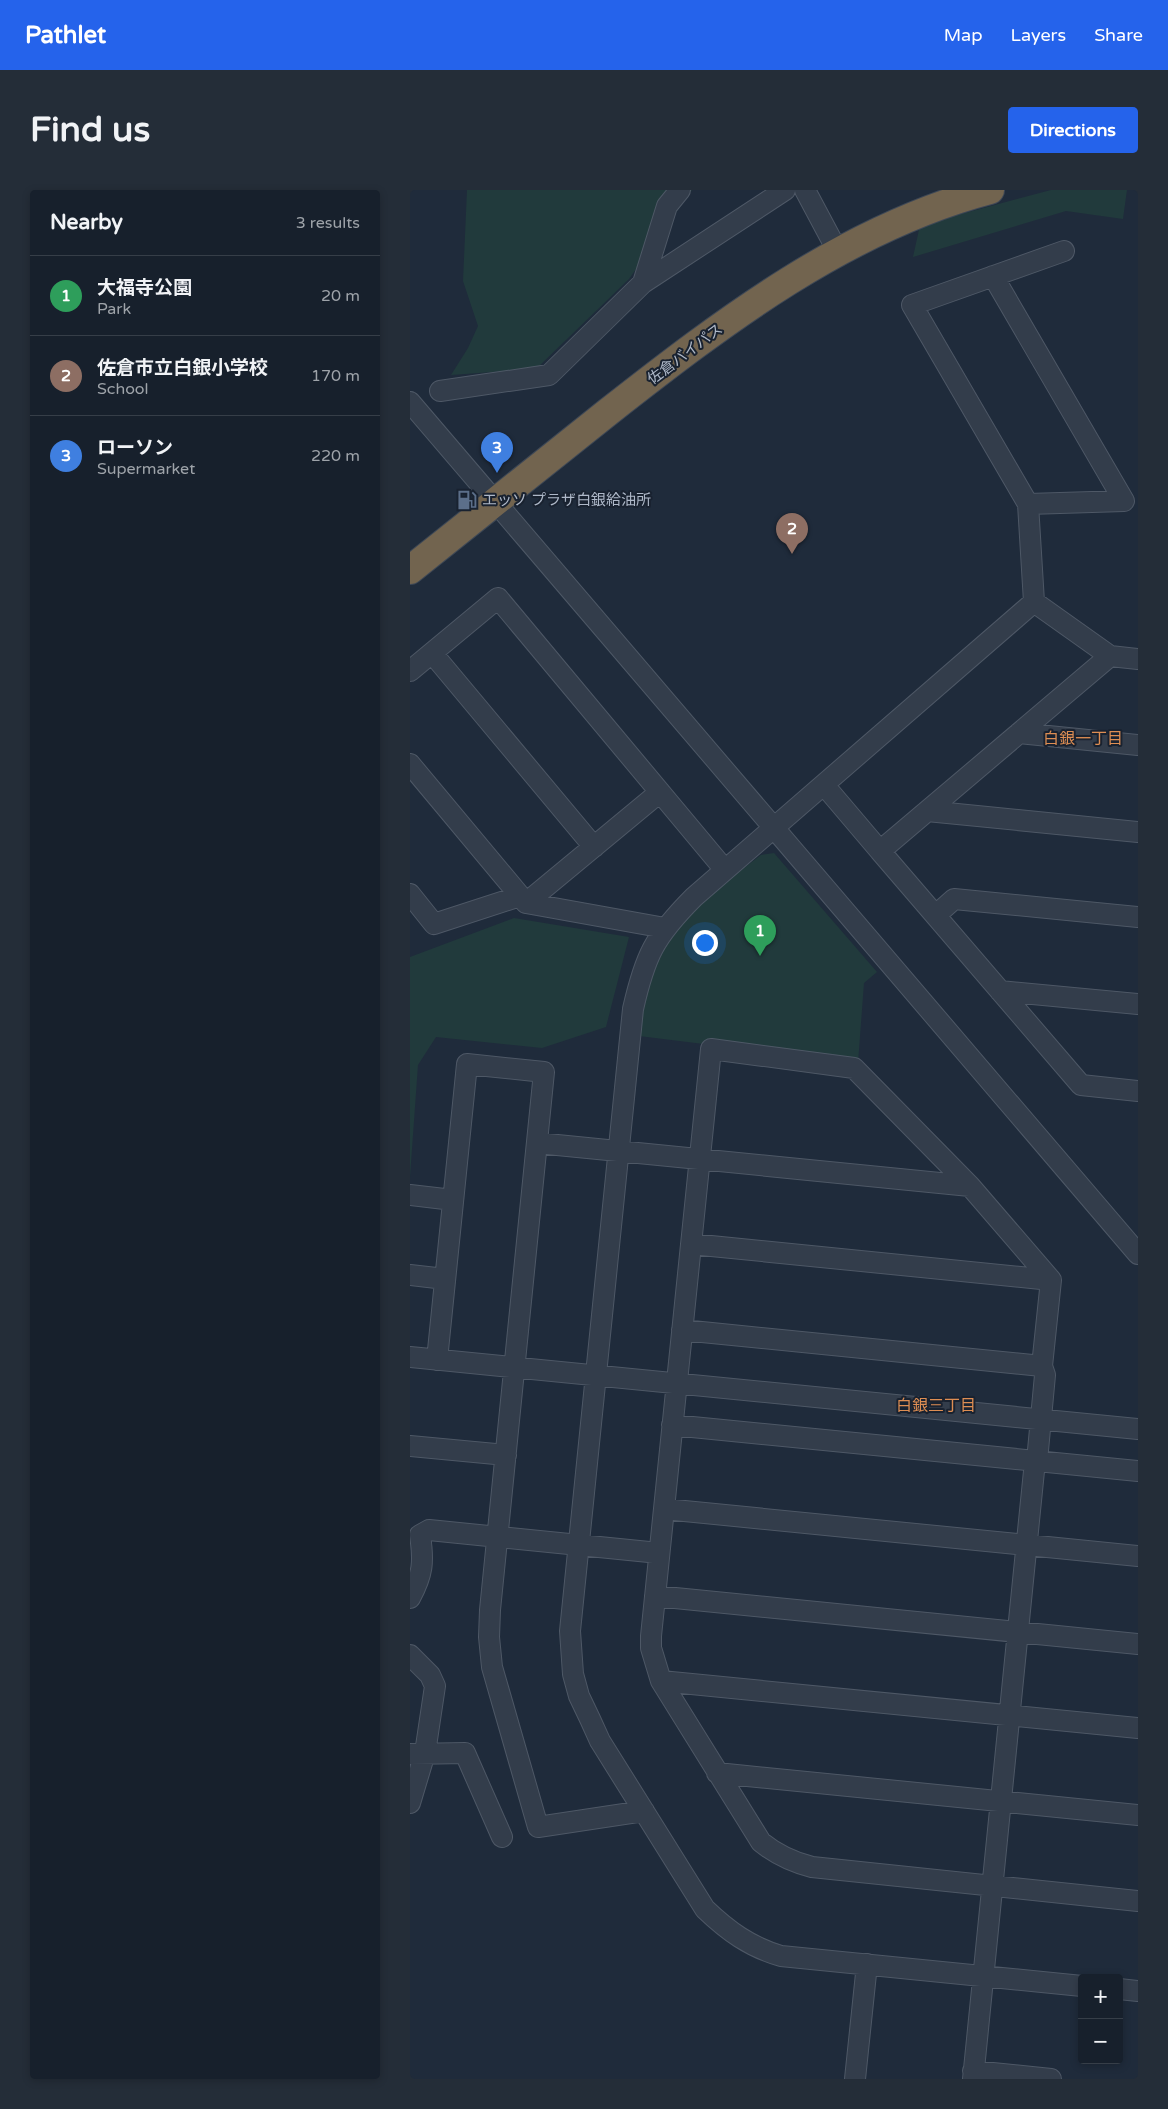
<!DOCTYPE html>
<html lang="en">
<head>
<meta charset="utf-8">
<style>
	:root { --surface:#17202c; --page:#242d38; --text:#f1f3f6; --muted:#9ea3a9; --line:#363e48; --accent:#2563eb }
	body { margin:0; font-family:"Varela Round","Noto Sans JP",sans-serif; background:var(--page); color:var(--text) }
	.controls { position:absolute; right:15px; bottom:15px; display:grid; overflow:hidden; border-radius:5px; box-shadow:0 2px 8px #0003 }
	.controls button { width:45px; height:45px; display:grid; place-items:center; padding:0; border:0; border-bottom:1px solid var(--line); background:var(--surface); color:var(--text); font:25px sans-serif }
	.you { position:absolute; left:294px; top:752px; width:18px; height:18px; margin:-12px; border:4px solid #fff; border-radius:50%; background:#1a73e8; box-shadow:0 0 0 8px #1a73e833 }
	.badge { display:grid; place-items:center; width:32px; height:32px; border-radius:50%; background:var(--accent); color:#fff; font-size:16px; font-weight:700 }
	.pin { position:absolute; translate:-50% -41px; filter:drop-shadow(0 1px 2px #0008) }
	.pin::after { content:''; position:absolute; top:26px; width:18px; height:15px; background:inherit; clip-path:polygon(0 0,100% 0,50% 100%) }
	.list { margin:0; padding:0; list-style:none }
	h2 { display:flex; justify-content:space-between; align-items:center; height:65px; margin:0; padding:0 20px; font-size:21px }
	h2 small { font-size:16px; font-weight:400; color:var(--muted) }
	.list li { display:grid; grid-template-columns:32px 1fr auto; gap:15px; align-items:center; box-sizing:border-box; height:80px; padding:0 20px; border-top:1px solid var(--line) }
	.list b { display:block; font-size:19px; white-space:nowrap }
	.list p { margin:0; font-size:16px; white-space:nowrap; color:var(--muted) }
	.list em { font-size:16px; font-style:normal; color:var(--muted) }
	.map { position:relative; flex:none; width:728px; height:1889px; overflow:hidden; border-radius:5px }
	header { display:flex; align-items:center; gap:30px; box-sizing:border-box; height:70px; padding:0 25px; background:var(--accent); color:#fff }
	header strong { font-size:24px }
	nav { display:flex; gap:28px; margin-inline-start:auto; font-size:18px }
	.intro { display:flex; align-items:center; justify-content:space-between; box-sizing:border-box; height:120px; padding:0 30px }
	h1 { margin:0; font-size:35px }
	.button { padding:12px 22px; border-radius:5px; background:var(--accent); color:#fff; font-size:18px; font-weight:700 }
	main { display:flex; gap:30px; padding:0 30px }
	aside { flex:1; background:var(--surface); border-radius:5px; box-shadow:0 2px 8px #0003 }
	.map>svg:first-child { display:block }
</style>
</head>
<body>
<header>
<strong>Pathlet</strong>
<nav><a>Map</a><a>Layers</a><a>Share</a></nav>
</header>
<div class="intro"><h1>Find us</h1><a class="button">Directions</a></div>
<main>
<aside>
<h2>Nearby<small>3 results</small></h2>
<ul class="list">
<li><span class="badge" style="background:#2e9e5b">1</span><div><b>大福寺公園</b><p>Park</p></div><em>20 m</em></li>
<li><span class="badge" style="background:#8d6e63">2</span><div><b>佐倉市立白銀小学校</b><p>School</p></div><em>170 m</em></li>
<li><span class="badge" style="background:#3f7fe0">3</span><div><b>ローソン</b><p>Supermarket</p></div><em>220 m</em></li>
</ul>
</aside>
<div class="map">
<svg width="728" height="1889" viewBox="0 0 728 1889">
	<rect width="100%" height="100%" fill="#1f2b3b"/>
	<!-- green -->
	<path fill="#213a3c" d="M57,0H282L219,89L126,179L41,185L58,158L68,136L53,91Z
		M641,0H717L713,29L656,21L503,67L510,35Z
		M364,663L467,782L454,793L448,873L229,846L232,814L253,755L293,709L351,665Z
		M104,728L219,747L196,837L132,858L26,847L8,875L0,987V767Z"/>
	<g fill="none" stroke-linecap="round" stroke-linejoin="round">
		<defs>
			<path id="minor" d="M395,0L428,62
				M583,86L714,311L618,314L624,412L700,466L728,469
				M233,93L257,16L270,0
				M30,201L139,185L233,93L375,0
				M0,212L728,1064
				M618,314L502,115L654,61
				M624,412L284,707C244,747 235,766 223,819L160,1441L163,1484L169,1506L180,1529L190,1551L295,1719C318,1741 340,1757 371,1766L672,1796
				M22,463L184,657
				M700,466L470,661L671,895L728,901
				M0,481L88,408L315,680
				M609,543L728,555
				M0,574L116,713L255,738
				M414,595L470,661
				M517,621L728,642
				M0,704L24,734L110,706
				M116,713L250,602
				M526,725L544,709L728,727
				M590,801L728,814
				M127,953L560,996
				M0,1005L43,1010
				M281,1054L641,1090
				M0,1085L35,1089
				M272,1140L632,1176
				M0,1167L728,1239
				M27,1170L57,874L134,882L80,1420L79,1447L82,1477L128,1637L234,1621
				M262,1235L728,1281
				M0,1256L96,1265
				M627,1271L635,1185L632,1176L641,1090L560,996L444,878L301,859L241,1446V1458L251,1491L351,1652C367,1665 382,1672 402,1677L728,1711
				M254,1319L728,1366
				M245,1406L728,1454
				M0,1408C13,1384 14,1372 10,1345L19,1340L249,1363
				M0,1465L20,1485L25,1496L15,1563L0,1613
				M251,1491L728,1538
				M0,1564L55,1563L92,1647
				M307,1583L728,1625
				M709,1799L728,1801
				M563,1881L641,1889
				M445,1889L457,1774
				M563,1889L625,1271"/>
			<path id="highway" d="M0,380C66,327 132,274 198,222C314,131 436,38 580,0"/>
		</defs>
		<!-- minor casing -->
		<use href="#minor" stroke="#4e5866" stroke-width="22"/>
		<!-- highway casing -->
		<use href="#highway" stroke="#3e4856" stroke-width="30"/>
		<!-- path -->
		<path stroke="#3f575a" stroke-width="3" stroke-dasharray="4 4" stroke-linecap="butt" d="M51,313L52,299"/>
		<!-- minor -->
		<use href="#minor" stroke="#333d4b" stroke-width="20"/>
		<!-- highway -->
		<use href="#highway" stroke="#72644f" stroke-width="28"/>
	</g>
	<!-- icons -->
	<defs>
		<symbol id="fuel-bare" viewBox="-9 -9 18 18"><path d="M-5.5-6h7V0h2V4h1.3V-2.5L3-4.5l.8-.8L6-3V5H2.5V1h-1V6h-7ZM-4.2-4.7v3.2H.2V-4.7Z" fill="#5c6f8a" stroke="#192230" stroke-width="2.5" paint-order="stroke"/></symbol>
	</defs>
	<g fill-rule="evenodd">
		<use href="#fuel-bare" x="43" y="296" width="28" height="28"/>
	</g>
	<g text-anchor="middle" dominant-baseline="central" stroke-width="4" stroke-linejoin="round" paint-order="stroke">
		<!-- street labels -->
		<g font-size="15" fill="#aeb8c8" stroke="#192230">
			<text transform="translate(275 164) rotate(-37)">佐倉バイパス</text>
		</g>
		<!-- poi labels -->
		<g font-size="15" fill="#aeb8c8" stroke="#192230" text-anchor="start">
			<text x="72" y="310">エッソ プラザ白銀給油所</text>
		</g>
		<!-- neighbourhood labels -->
		<g font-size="16" fill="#de8e53" stroke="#192230">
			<text x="673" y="549">白銀一丁目</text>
			<text x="526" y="1216">白銀三丁目</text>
		</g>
	</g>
</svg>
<div class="controls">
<button>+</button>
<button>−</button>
</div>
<div class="you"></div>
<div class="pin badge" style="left:350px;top:766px;background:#2e9e5b">1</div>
<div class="pin badge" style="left:382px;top:364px;background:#8d6e63">2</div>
<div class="pin badge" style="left:87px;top:283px;background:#3f7fe0">3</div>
</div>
</main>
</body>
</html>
